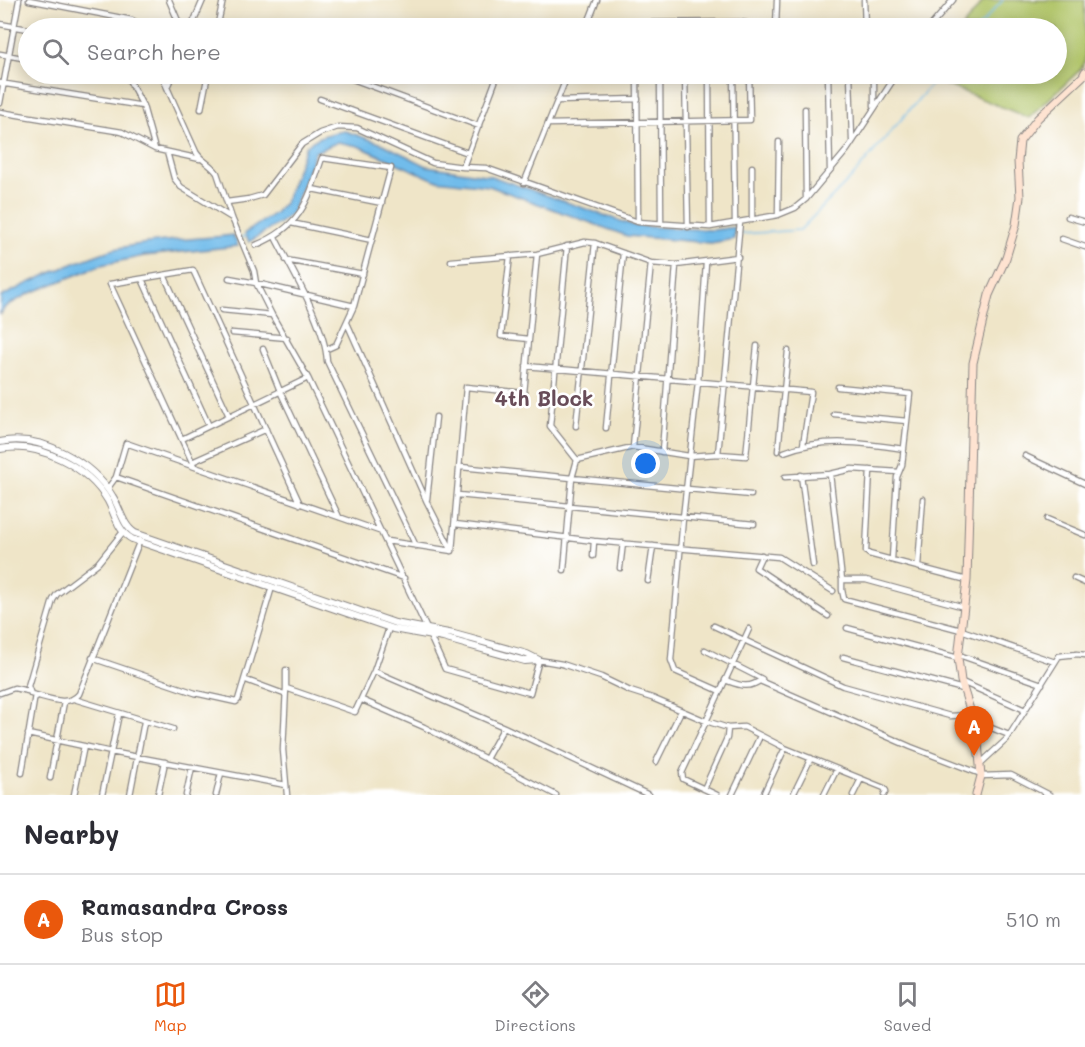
<!DOCTYPE html>
<html lang="en">
<head>
<meta charset="utf-8">
<style>
	:root { --surface:#fff; --page:#f2f2f3; --text:#2b2b33; --muted:#7c7c81; --line:#e1e1e2; --accent:#ea580c }
	body { margin:0; font-family:Mali,sans-serif; background:var(--page); color:var(--text) }
	.you { position:absolute; left:646px; top:464px; width:21px; height:21px; margin:-15px; border:4px solid #fff; border-radius:50%; background:#1a73e8; box-shadow:0 0 0 9px #1a73e833 }
	.badge { display:grid; place-items:center; width:39px; height:39px; border-radius:50%; background:var(--accent); color:#fff; font-size:20px; font-weight:700 }
	.pin { position:absolute; translate:-50% -50px; filter:drop-shadow(0 2px 3px #0008) }
	.pin::after { content:''; position:absolute; top:32px; width:21px; height:18px; background:inherit; clip-path:polygon(0 0,100% 0,50% 100%) }
	.list { margin:0; padding:0; list-style:none }
	h2 { display:flex; justify-content:space-between; align-items:center; height:78px; margin:0; padding:0 24px; font-size:26px }
	h2 small { font-size:20px; font-weight:400; color:var(--muted) }
	.list li { display:grid; grid-template-columns:39px 1fr auto; gap:18px; align-items:center; box-sizing:border-box; height:90px; padding:0 24px; border-top:2px solid var(--line) }
	.list b { display:block; font-size:22px; white-space:nowrap }
	.list p { margin:0; font-size:20px; white-space:nowrap; color:var(--muted) }
	.list em { font-size:20px; font-style:normal; color:var(--muted) }
	.icon { flex:none; width:33px; height:33px; fill:none; stroke:currentColor; stroke-width:2; stroke-linecap:round; stroke-linejoin:round }
	.map { position:relative; flex:none; width:1085px; height:795px; overflow:hidden }
	.search { position:absolute; background:var(--surface); box-shadow:0 3px 15px #0003; left:18px; right:18px; top:18px; height:66px; display:flex; align-items:center; gap:15px; box-sizing:border-box; padding:0 21px; border-radius:33px; color:var(--muted); font-size:22px }
	.sheet { height:168px; background:var(--surface) }
	nav { display:flex; justify-content:space-around; align-items:center; box-sizing:border-box; height:84px; border-top:2px solid var(--line); background:var(--surface); font-size:16px; color:var(--muted) }
	nav a { display:grid; justify-items:center; gap:3px }
	nav .on { color:var(--accent) }
	.map>svg:first-child { display:block }
</style>
</head>
<body>
<div class="map">
<svg width="1085" height="795" viewBox="0 0 1085 795">
	<rect width="100%" height="100%" fill="#fff"/>
	<filter id="ink" filterUnits="userSpaceOnUse"><feTurbulence type="fractalNoise" baseFrequency=".0167" numOctaves="2"/><feDisplacementMap in="SourceGraphic" scale="12" xChannelSelector="R" yChannelSelector="G"/><feConvolveMatrix kernelMatrix="1 2 1 2 8 2 1 2 1" color-interpolation-filters="sRGB"/></filter>
	<filter id="wash" filterUnits="userSpaceOnUse"><feTurbulence type="fractalNoise" baseFrequency=".008" numOctaves="4" result="noise"/><feDisplacementMap in="SourceGraphic" scale="24" xChannelSelector="R" yChannelSelector="G"/><feGaussianBlur stdDeviation="1.35" result="paint"/><feColorMatrix in="noise" values="0 0 0 0 0 0 0 0 0 0 0 0 0 0 0 0 0 1.4 0 .05"/><feComposite in="paint" operator="in"/></filter>
	<g filter="url(#wash)">
		<rect width="100%" height="100%" fill="#efe5c8"/>
		<!-- green -->
		<path fill="#b1c569" stroke="#6a7452" stroke-width="1.5" d="M984,0H1085V61L1081,69L1029,118L926,77L928,74H1056V28H962Z"/>
		<!-- water -->
		<path fill="#71bceb" stroke="#4a6f93" stroke-width="1.5" d="M345,131L383,144L427,166L491,176L635,226L713,230L735,227L734,239L711,243L627,236L489,186L435,180L358,146L338,142L315,152L292,213L281,222L249,242L245,233L275,213L285,202L306,146C318,136 330,133 345,131Z
			M233,235L238,246L144,256L101,265L28,294L5,307L0,315L1,297C33,280 67,265 102,253C140,240 193,240 233,235Z"/>
		<g fill="none" stroke-linecap="round" stroke-linejoin="round">
			<!-- stream -->
			<path stroke="#71bceb" stroke-width="1.5" d="M978,28L1003,0
				M741,234L800,230L852,177L940,74
				M235,241L247,235"/>
		</g>
	</g>
	<g filter="url(#ink)">
		<g fill="none" stroke-linecap="round" stroke-linejoin="round">
			<defs>
				<path id="minor" d="M29,0L132,20L135,22L139,28
					M169,0L181,28
					M864,0L865,28
					M589,21L635,23L739,22L776,28
					M0,24L28,29
					M116,28L117,17
					M191,28L203,0
					M217,28L223,0
					M586,28L597,0
					M776,28L777,0
					M929,28L953,0
					M0,54L28,59
					M114,74L127,76
					M126,74L143,106L155,149
					M161,74L196,152C201,161 211,164 217,173L232,218L254,271L256,283L272,315L308,378L427,629
					M339,74L479,126
					M637,74L638,222
					M660,74L661,223
					M685,74L688,227
					M709,74L710,227
					M733,74L735,223
					M828,74L830,170
					M850,74L852,140
					M567,77H637
					M0,83L143,106
					M167,87L173,74
					M320,99L468,153
					M557,101L638,99
					M0,103L19,0
					M874,106V74
					M201,109L208,74
					M805,109L806,199
					M0,112L122,132L155,149L200,159
					M548,124L750,120L749,74
					M167,152L174,178L181,187L232,218
					M463,167L486,168L638,222L710,227L778,215L795,208L806,199L847,150L897,74
					M752,167V220
					M524,183L568,74
					M312,189L382,203
					M227,202L249,199L263,195L302,144L320,133L338,127L357,128L433,163L463,167L498,74
					M778,215L779,142
					M1068,217L1085,222
					M291,223L372,240
					M275,237C292,271 325,324 327,361L416,546
					M1062,239L1085,247
					M256,245C301,227 308,201 322,158L391,168L354,306L336,345L327,349
					M567,246L550,426L577,460
					M510,256L501,336L529,339
					M286,260L363,274
					M451,261L537,254L585,242L595,243L651,263L676,265L738,257
					M706,263L698,382L683,518L671,660L675,671L720,691
					M164,275L229,416
					M229,278L256,283L354,306
					M142,279L209,426
					M222,310L272,315
					M347,323L427,502L452,551
					M232,333L287,338
					M263,349L280,391L339,517
					M526,366L811,392L803,445
					M838,387L910,394L902,465L897,477L892,559
					M834,414L907,421
					M576,426L595,243
					M606,428L623,253
					M182,439L308,378
					M633,447L651,263
					M778,451L788,351
					M662,452L676,265
					M784,452C822,437 864,443 904,449
					M718,454L740,222
					M1025,456L1085,484
					M192,462L266,429
					M194,466L110,284L193,270L300,504
					M461,467L572,478L564,570
					M870,470L866,551L869,554L967,580
					M830,474L842,580H866L964,607
					M801,475L813,565
					M116,477L404,578
					M785,477L830,474L852,469L899,472
					M108,488L116,477L126,443L382,532
					M458,495L754,524
					M751,495L572,478L577,460L633,447L689,456L718,454L746,456L757,346
					M427,499L436,417
					M1047,519L1085,535
					M455,524L594,541L779,557L833,591
					M123,532L98,563L57,594L53,600L28,686L31,694C46,697 68,708 79,694L140,540
					M387,541L452,551
					M452,551L466,387L524,393L537,254
					M762,555L756,568L828,616
					M593,556L594,541
					M918,566L923,499
					M620,568L623,543
					M1074,578L1085,583
					M842,580V590L844,599L961,630L1055,662
					M648,581L653,546
					M714,626L744,640L749,629
					M847,628L958,658
					M430,636L445,669L530,693L539,660L562,664L601,677L630,691L652,698L706,721L728,728L744,727L785,748L884,788L886,791L884,795
					M705,650L762,679C749,690 739,685 725,680
					M959,655L1042,684
					M843,657L963,689
					M92,658L195,693L236,702L238,700L272,587
					M374,671L504,727L649,795
					M246,680L284,694
					M760,681L911,747L981,774
					M962,682L1025,710
					M286,688V670
					M0,693L14,688L28,691
					M74,699L173,729
					M362,700L424,727L556,795
					M974,721L1009,735
					M28,734L111,752L286,785
					M486,759L504,727
					M656,762L681,711
					M981,763L1007,739L1059,656L1077,654L1085,655
					M22,773L35,695
					M981,776L1011,775L1050,795
					M50,778L64,702
					M704,789L727,738L728,728
					M74,795L84,746
					M102,795L119,714
					M130,795L144,722
					M158,795L165,762
					M186,795L192,767
					M216,795L221,773
					M287,795L283,750L286,688L355,712L374,671L389,628
					M717,795L683,779L682,773L744,640L843,686L950,716L972,715
					M732,795L760,736
					M763,795L785,748
					M793,795L811,758
					M824,795L837,769
					M853,795L861,779"/>
				<path id="tertiary" d="M0,442C41,433 92,462 113,497C120,508 123,526 135,533L395,623L454,634L527,654L539,660
					M0,449C39,441 88,467 108,501C115,514 118,532 132,539L393,629L443,638L525,661L538,660"/>
				<path id="secondary" d="M976,795L981,776L977,732L961,681L958,658L967,580L973,363L989,295L1006,258L1016,225L1020,197L1018,161L1020,141L1038,118L1083,76L1085,72"/>
			</defs>
			<!-- minor casing -->
			<use href="#minor" stroke="#888482" stroke-width="7"/>
			<!-- tertiary casing -->
			<use href="#tertiary" stroke="#888482" stroke-width="8"/>
			<!-- secondary casing -->
			<use href="#secondary" stroke="#888482" stroke-width="9"/>
			<!-- minor -->
			<use href="#minor" stroke="#fff" stroke-width="4.5"/>
			<!-- tertiary -->
			<use href="#tertiary" stroke="#fff" stroke-width="6"/>
			<!-- secondary -->
			<use href="#secondary" stroke="#fee3d1" stroke-width="7"/>
		</g>
	</g>
	<g text-anchor="middle" dominant-baseline="central" stroke-width="5" stroke-linejoin="round" paint-order="stroke">
		<!-- quarter labels -->
		<g font-size="21" font-weight="bold" fill="#684c58" stroke="#fff">
			<text x="544" y="397">4th Block</text>
		</g>
	</g>
</svg>
<div class="you"></div>
<div class="pin badge" style="left:974px;top:756px">A</div>
<div class="search"><svg class="icon" aria-label="search" viewBox="0 0 24 24"><circle cx="10" cy="10" r="6"/><path d="M15 15l6 6"/></svg>Search here</div>
</div>
<section class="sheet">
<h2>Nearby<small></small></h2>
<ul class="list">
<li><span class="badge">A</span><div><b>Ramasandra Cross</b><p>Bus stop</p></div><em>510 m</em></li>
</ul>
</section>
<nav>
<a class="on"><svg class="icon" aria-label="map" viewBox="0 0 24 24"><path d="M3 6l6-2 6 2 6-2v14l-6 2-6-2-6 2zM9 4v14M15 6v14"/></svg>Map</a>
<a><svg class="icon" aria-label="directions" viewBox="0 0 24 24"><path d="M12 3l9 9-9 9-9-9zM9 14v-3h6M13 9l2 2-2 2"/></svg>Directions</a>
<a><svg class="icon" aria-label="saved" viewBox="0 0 24 24"><path d="M7 4h10v16l-5-4-5 4z"/></svg>Saved</a>
</nav>
</body>
</html>
